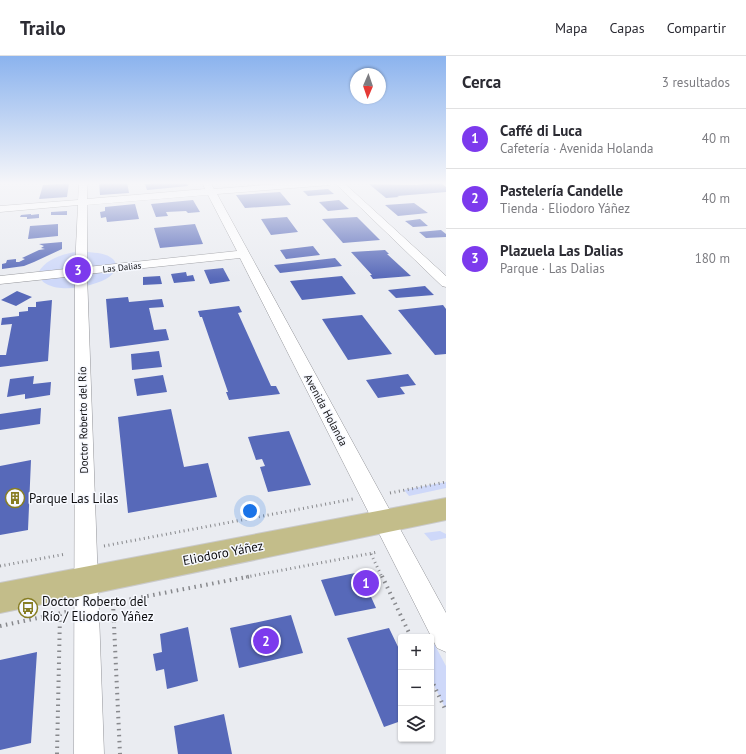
<!DOCTYPE html>
<html lang="es">
<head>
<meta charset="utf-8">
<style>
	:root { --surface:#fff; --page:#f2f2f3; --text:#2b2b33; --muted:#7c7c81; --line:#e1e1e2; --accent:#7c3aed }
	body { margin:0; font-family:"PT Sans",sans-serif; background:var(--page); color:var(--text) }
	.controls { position:absolute; right:12px; bottom:12px; display:grid; overflow:hidden; border-radius:4px; box-shadow:0 1px 3px #0004 }
	.controls button { width:36px; height:36px; display:grid; place-items:center; padding:0; border:0; border-bottom:1px solid var(--line); background:var(--surface); color:var(--text); font:20px sans-serif }
	.compass { position:absolute; left:350px; top:12px; width:36px; height:36px; border-radius:50%; background:var(--surface); box-shadow:0 1px 3px #0004; rotate:182deg }
	.you { position:absolute; left:250px; top:455px; width:14px; height:14px; margin:-10px; border:3px solid #fff; border-radius:50%; background:#1a73e8; box-shadow:0 0 0 6px #1a73e833 }
	.badge { display:grid; place-items:center; width:26px; height:26px; border-radius:50%; background:var(--accent); color:#fff; font-size:13px; font-weight:700 }
	.pin { position:absolute; translate:-50% -50%; border:2px solid #fff; box-shadow:0 1px 4px #0006 }
	.list { margin:0; padding:0; list-style:none }
	h2 { display:flex; justify-content:space-between; align-items:center; height:52px; margin:0; padding:0 16px; font-size:17px }
	h2 small { font-size:13px; font-weight:400; color:var(--muted) }
	.list li { display:grid; grid-template-columns:26px 1fr auto; gap:12px; align-items:center; box-sizing:border-box; height:60px; padding:0 16px; border-top:1px solid var(--line) }
	.list b { display:block; font-size:15px; white-space:nowrap }
	.list p { margin:0; font-size:13px; white-space:nowrap; color:var(--muted) }
	.list em { font-size:13px; font-style:normal; color:var(--muted) }
	.icon { flex:none; width:22px; height:22px; fill:none; stroke:currentColor; stroke-width:2; stroke-linecap:round; stroke-linejoin:round }
	.map { position:relative; flex:none; width:446px; height:698px; overflow:hidden }
	header { display:flex; align-items:center; gap:24px; box-sizing:border-box; height:56px; padding:0 20px; background:var(--surface); border-bottom:1px solid var(--line) }
	header strong { font-size:19px }
	nav { display:flex; gap:22px; margin-inline-start:auto; font-size:14px }
	main { display:flex }
	aside { flex:1; background:var(--surface) }
	.map>svg:first-child { display:block }
</style>
</head>
<body>
<header>
<strong>Trailo</strong>
<nav><a>Mapa</a><a>Capas</a><a>Compartir</a></nav>
</header>
<main>
<div class="map">
<svg width="446" height="698" viewBox="0 0 446 698">
	<rect width="100%" height="100%" fill="#eaecf1"/>
	<!-- green -->
	<path fill="#ced8f9" d="M75,196C86,196 114,195 116,209C117,214 113,218 109,221C94,232 43,241 38,217C46,203 60,199 75,196Z
		M446,426V432L409,440L404,434Z
		M440,475L446,478V482L431,485L424,477Z
		M430,580L446,610V651L445,652L431,623V581H424Z"/>
	<!-- building -->
	<path fill="#5769b9" d="M99,126H127L129,137L100,139Z
		M164,126H187L188,130L147,134L145,128Z
		M69,127L67,141L39,143L43,129Z
		M430,127H441L446,131V136L397,140L399,141L386,142L369,128L417,129Z
		M328,133L334,138L308,140L303,135Z
		M280,136L291,149L245,152L236,139Z
		M193,144L200,156L188,157L186,155L166,156L168,160L156,161L151,148Z
		M339,144L349,153L328,155L319,146Z
		M414,147L428,157L398,160L385,149Z
		M135,148L139,163L107,166L106,161L101,162L100,156L105,155V151Z
		M67,155V159H51V156Z
		M31,158V159L39,158V162L27,163V161H20L21,159Z
		M287,161L298,176L271,179L261,163Z
		M357,161L380,184L343,187L322,163Z
		M420,163L428,170L413,171L405,165Z
		M58,168V180L28,183L30,170Z
		M195,168L203,188L160,192L154,172Z
		M441,174L446,178V181L426,182L419,176Z
		M62,186V193L34,206L24,210L2,213V208L6,207L7,204L16,203V206H19L25,203L22,202L39,194L45,193L41,192L44,190L39,188Z
		M313,190L320,199L286,203L280,194Z
		M385,194L389,198H387L411,220L373,223L370,219H372L351,196Z
		M335,202L342,210L280,217L274,209Z
		M223,212L230,225L210,228L204,214Z
		M186,216L187,220L193,219L195,225L174,227L171,218Z
		M160,220L162,228L143,229V221Z
		M342,220L356,238L302,244L290,225Z
		M425,230L434,239L396,242L388,234Z
		M17,235L32,241L16,250L1,244Z
		M128,241L129,246L162,243L164,251L149,252L154,274L166,273L169,284L110,292L106,243Z
		M52,244L48,305L0,311V299H6L12,268L1,269L2,262L19,260V256L28,255V251H36V246Z
		M443,249L446,253V298L435,299L398,254Z
		M239,250L242,256L238,257L271,330H276L280,338L229,344L226,336H228L202,261H200L198,255Z
		M362,259L392,298L348,304L322,263Z
		M159,295L162,311L132,314L131,298Z
		M408,318L416,329L400,331L405,338L378,342L366,324Z
		M163,319L167,336L137,340L134,323Z
		M34,320L33,328L51,326L50,339L25,343V338L7,341L10,323Z
		M41,352L40,368L0,374V358Z
		M171,353L184,411L208,407L217,441L128,457L118,361Z
		M289,375L311,429L268,436L260,411L265,410L262,403L256,404L248,381Z
		M31,404L28,474L0,479V410Z
		M360,516L376,552L335,560L321,524Z
		M291,559L303,597L239,612L230,572Z
		M188,571L198,625L167,633L164,613L156,615L153,598L162,596L160,578Z
		M389,572L401,597V665L384,671L347,582Z
		M37,596L31,687L0,694V604Z
		M224,658L232,698H178L174,670Z"/>
	<g fill="none" stroke-linecap="round" stroke-linejoin="round">
		<defs>
			<path id="minor" d="M79,126H87V143L205,133L202,126H210L214,133L302,126H343L446,220V231L442,230L334,126L330,129L217,138L446,557V596L437,592L240,202L87,218L104,698H74L75,220L0,228V220L75,212L78,149L0,156V150L78,144ZM208,139L237,195L87,211V149Z"/>
			<path id="major" d="M446,442V464L0,557V527Z"/>
		</defs>
		<!-- minor casing -->
		<use href="#minor" stroke="#94959a" stroke-width="1"/>
		<!-- major casing -->
		<use href="#major" stroke="#cacacb" stroke-width="2"/>
		<!-- path-far1 -->
		<path stroke="#88898d" stroke-width="3" stroke-dasharray="1 3.5" stroke-linecap="butt" d="M390,437L446,426
			M104,490L353,443
			M371,498L382,521
			M0,510L66,498
			M246,521L378,496"/>
		<!-- path -->
		<path stroke="#88898d" stroke-width="4" stroke-dasharray="1.5 4.5" stroke-linecap="butt" d="M382,520L411,581
			M113,547L120,698
			M106,548L252,520
			M0,570L66,556
			M431,623L446,655
			M57,698L60,558"/>
		<!-- minor -->
		<use href="#minor" fill="#fff" fill-rule="evenodd"/>
		<!-- major -->
		<use href="#major" fill="#c3bd8a" fill-rule="evenodd"/>
	</g>
	<!-- sky -->
	<linearGradient id="sky" x2="0" y2="1"><stop stop-color="#8bb3ee"/><stop offset="0.57" stop-color="#f6f6f9"/><stop offset="1" stop-color="#f6f6f9" stop-opacity="0"/></linearGradient>
	<rect width="446" height="223" fill="url(#sky)"/>
	<!-- icons -->
	<defs>
		<symbol id="building-ring" viewBox="-11 -11 22 22"><circle r="9.5" fill="#f7f9ff" stroke="#877d23" stroke-width="1.5"/><path d="M-4-6H4V6H1V3H-1V6H-4ZM-2.5-4.3h1.7v1.8h-1.7ZM.8-4.3h1.7v1.8H.8ZM-2.5-1h1.7V.8h-1.7ZM.8-1h1.7V.8H.8Z" fill="#877d23"/></symbol>
		<symbol id="bus-ring" viewBox="-11 -11 22 22"><circle r="9.5" fill="#f7f9ff" stroke="#877d23" stroke-width="1.5"/><path d="M-5-6H5V4H4V6H2V4H-2V6H-4V4H-5ZM-3.5-4V0h7V-4ZM-3.5 1.2v1.5H-2V1.2ZM2 1.2v1.5H3.5V1.2Z" fill="#877d23"/></symbol>
	</defs>
	<g fill-rule="evenodd">
		<use href="#building-ring" x="4" y="431" width="22" height="22"/>
		<use href="#bus-ring" x="17" y="541" width="22" height="22"/>
	</g>
	<g text-anchor="middle" dominant-baseline="central" stroke-width="3" stroke-linejoin="round" paint-order="stroke">
		<!-- far-street labels -->
		<g font-size="9" fill="#0f0f11" stroke="#f7f9ff">
			<text transform="translate(122 211) rotate(-6)">Las Dalias</text>
		</g>
		<!-- street labels -->
		<g font-size="11" fill="#0f0f11" stroke="#f7f9ff">
			<text transform="translate(326 354) rotate(62)">Avenida Holanda</text>
			<text transform="translate(83 364) rotate(-91)">Doctor Roberto del Río</text>
		</g>
		<!-- near-poi labels -->
		<g font-size="13" fill="#0f0f11" stroke="#f7f9ff" text-anchor="start">
			<text x="29" y="442">Parque Las Lilas</text>
			<text x="42" y="545">Doctor Roberto del<tspan x="42" dy="15">Río / Eliodoro Yáñez</tspan></text>
		</g>
		<!-- near-street labels -->
		<g font-size="13" fill="#0f0f11" stroke="#f7f9ff">
			<text transform="translate(223 497) rotate(-11)">Eliodoro Yáñez</text>
		</g>
	</g>
</svg>
<div class="controls">
<button>+</button>
<button>−</button>
<button><svg class="icon" aria-label="layers" viewBox="0 0 24 24"><path d="M12 4l9 5-9 5-9-5zM3 14l9 5 9-5"/></svg></button>
</div>
<svg class="compass" viewBox="-18 -18 36 36"><path d="M0-13l5 13h-10z" fill="#e53935"/><path d="M0 13l5-13h-10z" fill="#7c7c81"/></svg>
<div class="you"></div>
<div class="pin badge" style="left:366px;top:527px">1</div>
<div class="pin badge" style="left:266px;top:585px">2</div>
<div class="pin badge" style="left:78px;top:214px">3</div>
</div>
<aside>
<h2>Cerca<small>3 resultados</small></h2>
<ul class="list">
<li><span class="badge">1</span><div><b>Caffé di Luca</b><p>Cafetería · Avenida Holanda</p></div><em>40 m</em></li>
<li><span class="badge">2</span><div><b>Pastelería Candelle</b><p>Tienda · Eliodoro Yáñez</p></div><em>40 m</em></li>
<li><span class="badge">3</span><div><b>Plazuela Las Dalias</b><p>Parque · Las Dalias</p></div><em>180 m</em></li>
</ul>
</aside>
</main>
</body>
</html>
